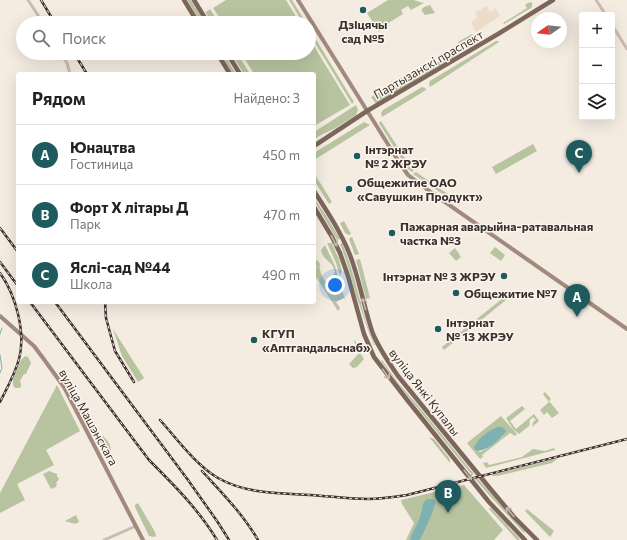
<!DOCTYPE html>
<html lang="ru">
<head>
<meta charset="utf-8">
<style>
	:root { --surface:#fff; --page:#f2f2f2; --text:#222; --muted:#767676; --line:#e0e0e0; --accent:#1f5a5e }
	body { margin:0; font-family:Commissioner,sans-serif; background:var(--page); color:var(--text) }
	.controls { position:absolute; right:12px; top:12px; display:grid; overflow:hidden; border-radius:4px; box-shadow:0 4px 16px #0002 }
	.controls button { width:36px; height:36px; display:grid; place-items:center; padding:0; border:0; border-bottom:1px solid var(--line); background:var(--surface); color:var(--text); font:20px sans-serif }
	.compass { position:absolute; left:531px; top:12px; width:36px; height:36px; border-radius:50%; background:var(--surface); box-shadow:0 4px 16px #0002; rotate:256deg }
	.you { position:absolute; left:335px; top:285px; width:14px; height:14px; margin:-10px; border:3px solid #fff; border-radius:50%; background:#1a73e8; box-shadow:0 0 0 6px #1a73e833 }
	.badge { display:grid; place-items:center; width:26px; height:26px; border-radius:50%; background:var(--accent); color:#fff; font-size:13px; font-weight:700 }
	.pin { position:absolute; translate:-50% -33px; filter:drop-shadow(0 1px 2px #0008) }
	.pin::after { content:''; position:absolute; top:21px; width:14px; height:12px; background:inherit; clip-path:polygon(0 0,100% 0,50% 100%) }
	.list { margin:0; padding:0; list-style:none }
	h2 { display:flex; justify-content:space-between; align-items:center; height:52px; margin:0; padding:0 16px; font-size:17px }
	h2 small { font-size:13px; font-weight:400; color:var(--muted) }
	.list li { display:grid; grid-template-columns:26px 1fr auto; gap:12px; align-items:center; box-sizing:border-box; height:60px; padding:0 16px; border-top:1px solid var(--line) }
	.list b { display:block; font-size:15px; white-space:nowrap }
	.list p { margin:0; font-size:13px; white-space:nowrap; color:var(--muted) }
	.list em { font-size:13px; font-style:normal; color:var(--muted) }
	.icon { flex:none; width:22px; height:22px; fill:none; stroke:currentColor; stroke-width:2; stroke-linecap:round; stroke-linejoin:round }
	.map { position:relative; flex:none; width:627px; height:540px; overflow:hidden }
	.search { position:absolute; background:var(--surface); box-shadow:0 4px 16px #0002; left:16px; top:16px; width:300px; height:44px; display:flex; align-items:center; gap:10px; box-sizing:border-box; padding:0 14px; border-radius:22px; color:var(--muted); font-size:15px }
	.panel { position:absolute; background:var(--surface); box-shadow:0 4px 16px #0002; left:16px; top:72px; width:300px; height:232px; border-radius:4px }
	.map>svg:first-child { display:block }
</style>
</head>
<body>
<div class="map">
<svg width="627" height="540" viewBox="0 0 627 540">
	<rect width="100%" height="100%" fill="#f4ebe1"/>
	<!-- green -->
	<path fill="#b8c4a0" fill-rule="evenodd" d="M187,0H191L205,23H201Z
		M226,0H286L300,23H223L213,8Z
		M289,0H292L306,23H303Z
		M388,0H413L424,3L411,10L408,6L401,10L403,14L390,22L379,32L367,13Z
		M532,2V6L531,8L504,24L503,23L527,8L525,5L528,3Z
		M430,5L435,13L425,15L421,10L424,7Z
		M210,9L219,23H212L206,13V12Z
		M309,28L354,102L352,104L309,33Z
		M472,34L474,37L472,39L473,43L469,48L463,50L458,42Z
		M309,38L350,105L314,126V74H254L241,53H309Z
		M496,41H498L499,42L430,87L429,84L430,81Z
		M457,50V55L376,104L371,97L426,63L433,65Z
		M220,53H223L236,74H233Z
		M231,53H237L250,74H244Z
		M422,87L425,88L426,90L382,117L381,113L383,110Z
		M356,105L358,110L356,115L334,129L323,134L314,139V132Z
		M381,121L410,166L414,170L412,172L407,168L379,123Z
		M364,122L370,125L314,160V153Z
		M533,144L537,151L496,174L492,167Z
		M416,172L461,203L459,205L413,174Z
		M314,173L332,202L329,204L314,180Z
		M314,198L327,217L340,239L337,240L314,200Z
		M344,221L351,234L349,235L345,233L340,223Z
		M352,237L359,254L355,255L349,239L350,238Z
		M327,243H330L332,244L339,259L342,271L340,276L336,263Z
		M342,243C357,276 360,313 375,345H374C367,329 362,312 356,295C351,278 347,261 340,244Z
		M325,245L335,266L338,277L336,278L333,275L335,272C333,261 323,261 321,250Z
		M495,247L505,255L501,261L490,253Z
		M455,248L461,257L456,261L449,253Z
		M360,259L370,298L366,299L356,260Z
		M317,260L320,264C318,271 324,279 328,285L339,281L346,302L344,298L336,302L340,308L338,311L314,274V270L317,267L314,262Z
		M503,298L506,300L444,350L442,347Z
		M113,329L144,378L138,382L122,356Z
		M355,340L360,353L364,359L357,367L353,368L349,364L359,353L354,341Z
		M25,356L28,357L31,363L26,374H24L20,381L21,384V387L19,388H15L13,385V379L21,360Z
		M382,360L399,384L416,403L474,474L472,475L398,384L381,361Z
		M57,385L80,431L46,450L54,465L17,484L25,500L0,513V493Z
		M545,392L551,399L549,401L559,413L552,418L547,412L544,415L540,410L549,402L543,394Z
		M522,406L525,409L510,421L516,429L534,414L539,421L532,427L533,422L536,420L533,417L529,421L530,422L529,426L519,434L513,429L506,418Z
		M501,416L517,434L515,436L510,433L482,455L483,457L480,459L467,443ZM485,434L503,436L486,449L480,452L474,447L476,443Z
		M103,436C109,442 112,446 110,454L108,456L105,454L97,440L98,437Z
		M429,437L434,439L450,459V463Z
		M554,448L555,450L486,468L483,463L487,462L489,465L522,457L533,449L545,451Z
		M558,458L552,463L497,476H493L492,475Z
		M49,471L57,474V477L59,478L58,481L56,482L57,484L56,487L51,489L43,474Z
		M475,479H478L525,532L524,533L489,495Z
		M464,485L503,530L494,540H406L414,523L402,504L401,500Z
		M138,503L155,532L156,536L154,537L149,536L135,507V505Z
		M490,508H491L520,539L519,540H517L489,509Z
		M527,509L554,531L550,537L525,511Z
		M76,515L79,522L75,524L65,521Z"/>
	<!-- plaza -->
	<path fill="#ecdcc8" d="M486,6L490,12L495,8L500,16L476,32L471,23L473,22L472,21L477,18L475,13Z"/>
	<!-- water -->
	<path fill="#7fb0b2" d="M497,427C502,427 504,427 506,431C501,439 484,454 475,450L474,447C478,438 488,431 497,427Z
		M427,499C430,499 434,498 435,502C436,507 423,534 420,540H410C412,531 419,523 421,513C423,508 422,503 427,499Z"/>
	<g fill="none" stroke-linecap="round" stroke-linejoin="round">
		<!-- stream -->
		<path stroke="#7fb0b2" stroke-width="1" d="M0,334L2,328
			M0,355L2,368L0,373"/>
		<!-- street -->
		<path stroke="#cdbbac" stroke-width="3" d="M28,0L43,23
			M596,0L606,15
			M612,25L627,49
			M61,53L67,63L70,74
			M104,540L136,526"/>
		<!-- secondary -->
		<path stroke="#a18a7d" stroke-width="4" d="M298,0L399,162L408,175L432,193L627,329
			M0,316L34,346L43,358L64,387L143,540"/>
		<!-- primary -->
		<path stroke="#7d675c" stroke-width="4.5" d="M184,0L198,23
			M194,0L208,23
			M217,53L230,74
			M227,53L240,74
			M314,146L367,111L498,34L553,0
			M314,191C327,211 341,232 350,255C360,281 364,308 373,334C380,350 389,363 398,376L488,486L514,517L537,540
			M314,207L332,237L340,253L348,276L364,334L374,357L408,401L489,502L525,540"/>
		<defs>
			<path id="rail" d="M41,0L55,23
				M74,53L87,74
				M0,228L18,252
				M0,262L18,286
				M0,273C16,295 26,333 19,359C15,374 7,388 0,402
				M30,302L149,460C174,485 199,510 217,540
				M55,302L188,480L217,521L229,540
				M105,302L106,318L115,351L134,382
				M160,420C178,440 195,464 218,478C246,494 279,493 310,495C329,496 349,499 368,499C381,499 394,497 407,495L627,439
				M202,471C222,493 243,514 258,540"/>
		</defs>
		<!-- rail casing -->
		<use href="#rail" stroke="#3b302b" stroke-width="2.5"/>
		<!-- rail -->
		<use href="#rail" stroke="#fbf5ee" stroke-width="1" stroke-dasharray="3" stroke-linecap="butt"/>
	</g>
	<!-- one-way arrows -->
	<defs><path id="oneway-shaft" d="M-6 0H5M1.5-3L5.5 0L1.5 3" fill="none" stroke-width="1.6" stroke-linecap="round" stroke-linejoin="round"/></defs>
	<g stroke="#c2b5ac">
		<use href="#oneway-shaft" transform="translate(334 241) rotate(62)"/>
		<use href="#oneway-shaft" transform="translate(364 304) rotate(-106)"/>
		<use href="#oneway-shaft" transform="translate(386 374) rotate(54)"/>
		<use href="#oneway-shaft" transform="translate(468 475) rotate(51)"/>
		<use href="#oneway-shaft" transform="translate(510 512) rotate(-131)"/>
	</g>
	<!-- markers -->
	<g fill="#1f5a5e" stroke="#fbf5ee" stroke-width="1.5">
		<circle cx="363" cy="10" r="4"/>
		<circle cx="357" cy="156" r="4"/>
		<circle cx="349" cy="189" r="4"/>
		<circle cx="392" cy="233" r="4"/>
		<circle cx="504" cy="276" r="4"/>
		<circle cx="456" cy="293" r="4"/>
		<circle cx="438" cy="329" r="4"/>
		<circle cx="254" cy="340" r="4"/>
	</g>
	<g text-anchor="middle" dominant-baseline="central" stroke-width="3" stroke-linejoin="round" paint-order="stroke">
		<!-- poi labels -->
		<g font-size="12" font-weight="bold" fill="#3b302b" stroke="#fbf5ee" text-anchor="start">
			<text x="363" y="24" text-anchor="middle">Дзіцячы<tspan x="363" dy="14">сад №5</tspan></text>
			<text x="365" y="149">Інтэрнат<tspan x="365" dy="14">№ 2 ЖРЭУ</tspan></text>
			<text x="357" y="182">Общежитие ОАО<tspan x="357" dy="14">«Савушкин Продукт»</tspan></text>
			<text x="400" y="226">Пажарная аварыйна-ратавальная<tspan x="400" dy="14">частка №3</tspan></text>
			<text x="496" y="276" text-anchor="end">Інтэрнат № 3 ЖРЭУ</text>
			<text x="464" y="293">Общежитие №7</text>
			<text x="446" y="322">Інтэрнат<tspan x="446" dy="14">№ 13 ЖРЭУ</tspan></text>
			<text x="262" y="333">КГУП<tspan x="262" dy="14">«Аптгандальснаб»</tspan></text>
		</g>
		<!-- street labels -->
		<g font-size="12" fill="#3b302b" stroke="#fbf5ee">
			<text transform="translate(428 64) rotate(-30)">Партызанскі праспект</text>
			<text transform="translate(425 392) rotate(52)">вуліца Янкі Купалы</text>
			<text transform="translate(89 417) rotate(61)">вуліца Машэнскага</text>
		</g>
	</g>
</svg>
<div class="controls">
<button>+</button>
<button>−</button>
<button><svg class="icon" aria-label="layers" viewBox="0 0 24 24"><path d="M12 4l9 5-9 5-9-5zM3 14l9 5 9-5"/></svg></button>
</div>
<svg class="compass" viewBox="-18 -18 36 36"><path d="M0-13l5 13h-10z" fill="#e53935"/><path d="M0 13l5-13h-10z" fill="#767676"/></svg>
<div class="you"></div>
<div class="pin badge" style="left:577px;top:317px">A</div>
<div class="pin badge" style="left:448px;top:513px">B</div>
<div class="pin badge" style="left:579px;top:173px">C</div>
<div class="search"><svg class="icon" aria-label="search" viewBox="0 0 24 24"><circle cx="10" cy="10" r="6"/><path d="M15 15l6 6"/></svg>Поиск</div>
<section class="panel">
<h2>Рядом<small>Найдено: 3</small></h2>
<ul class="list">
<li><span class="badge">A</span><div><b>Юнацтва</b><p>Гостиница</p></div><em>450 m</em></li>
<li><span class="badge">B</span><div><b>Форт X літары Д</b><p>Парк</p></div><em>470 m</em></li>
<li><span class="badge">C</span><div><b>Яслі-сад №44</b><p>Школа</p></div><em>490 m</em></li>
</ul>
</section>
</div>
</body>
</html>
